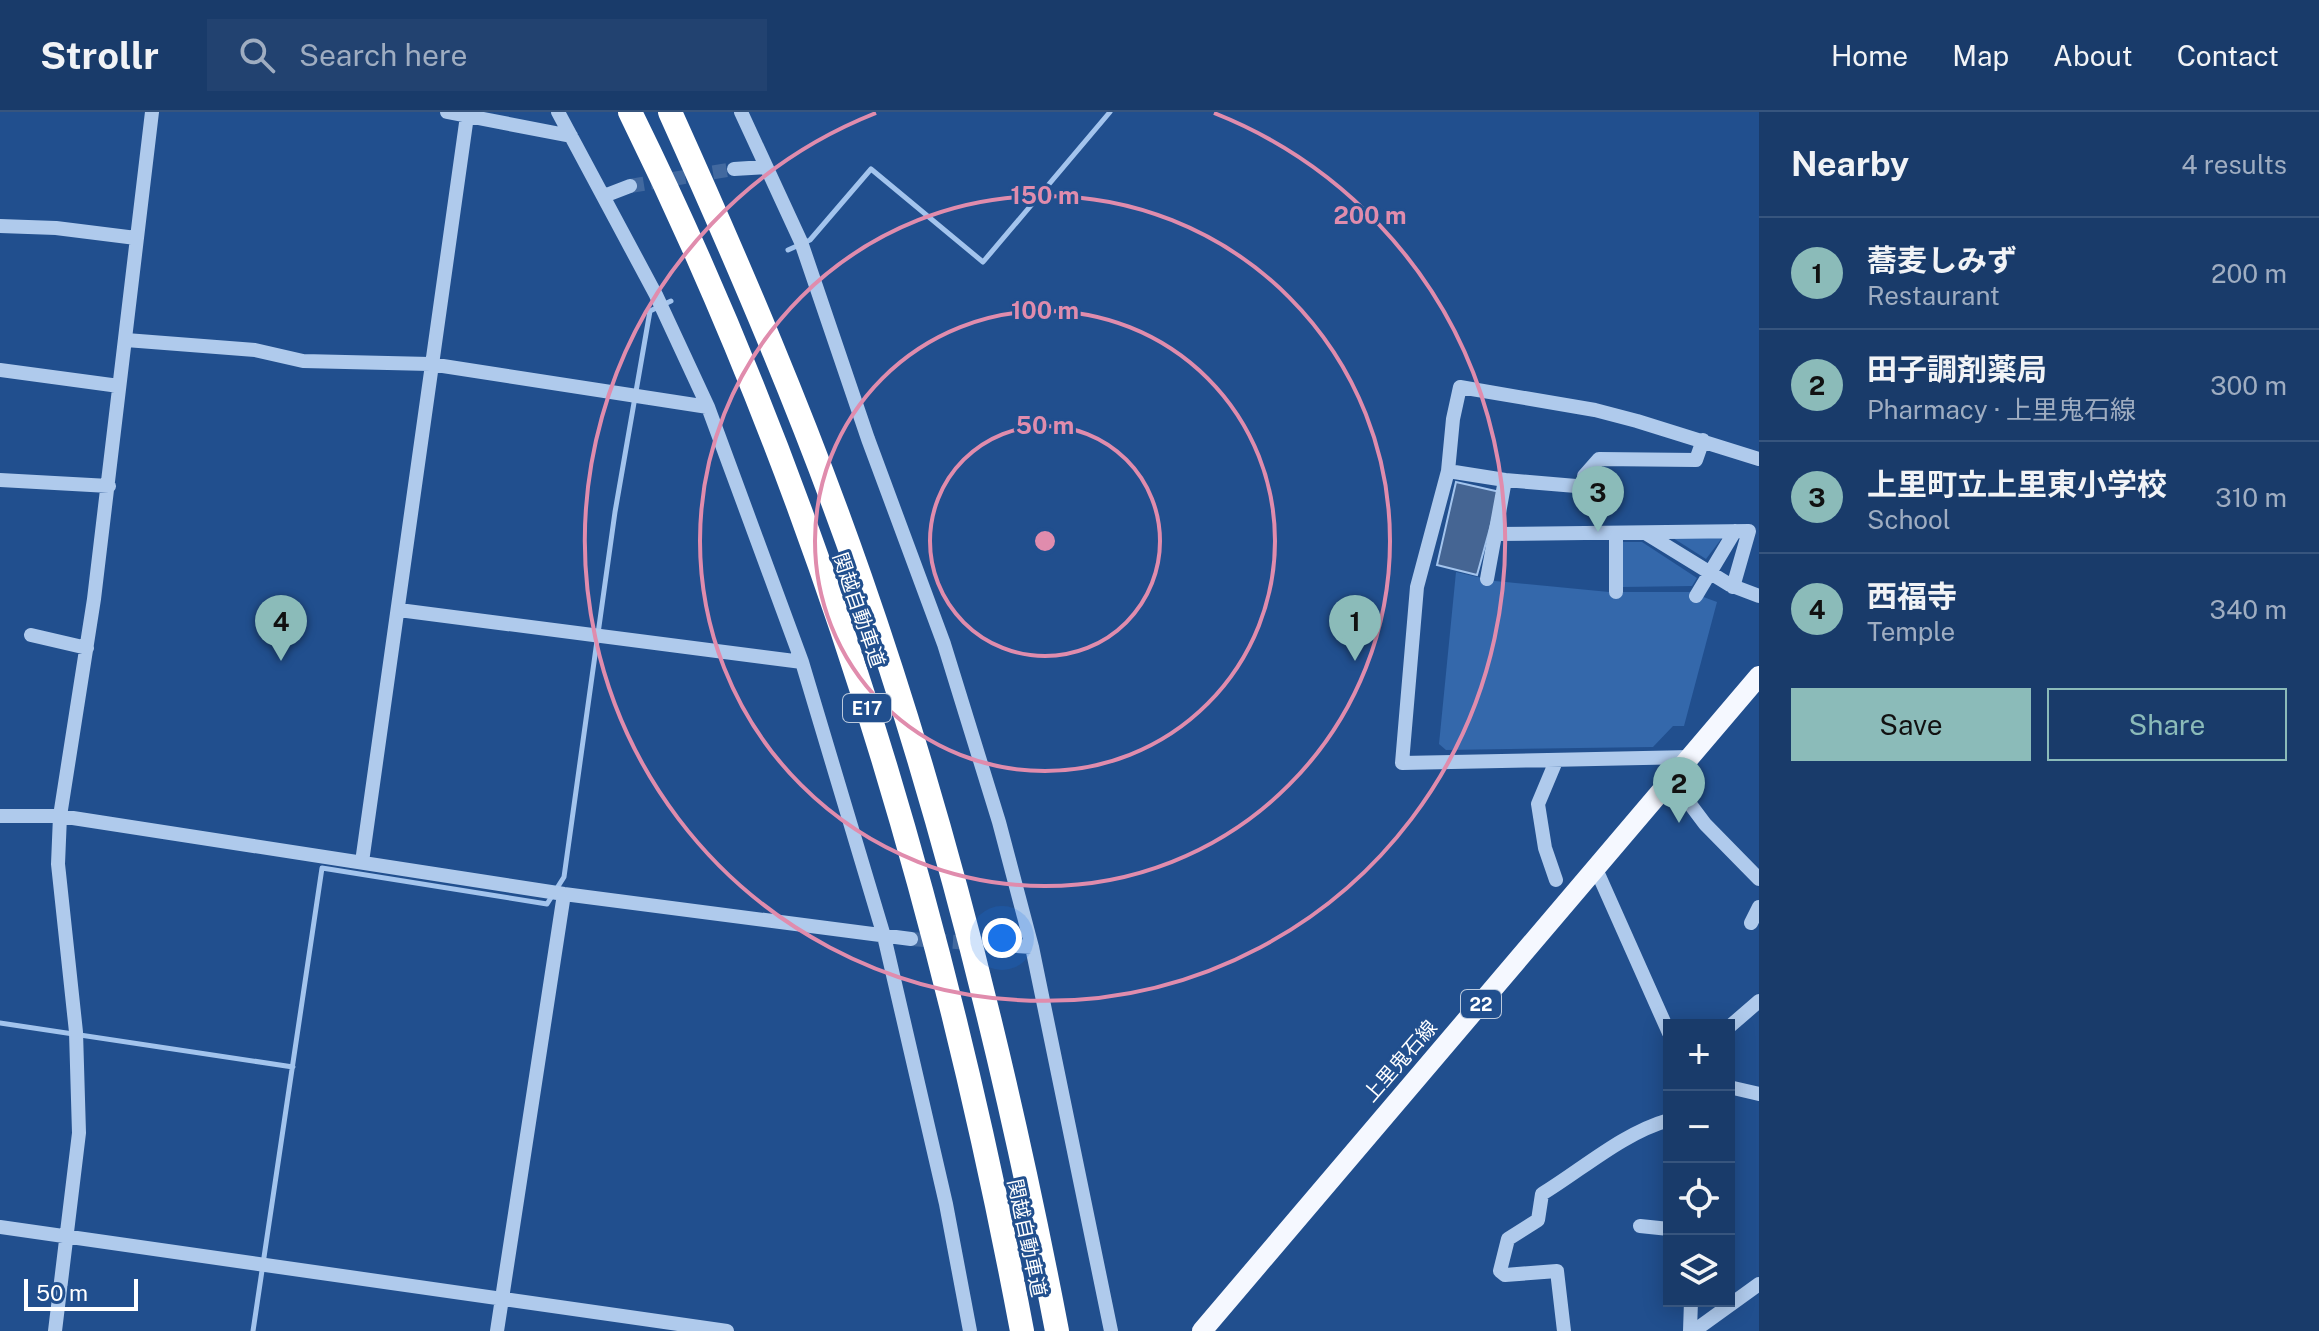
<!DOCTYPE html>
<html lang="en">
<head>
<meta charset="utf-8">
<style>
	:root { --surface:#193b6a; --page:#224270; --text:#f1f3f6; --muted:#9fadc1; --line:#37557e; --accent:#8bbbb9 }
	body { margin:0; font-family:"Public Sans","Noto Sans JP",sans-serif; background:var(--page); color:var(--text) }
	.controls { position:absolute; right:24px; bottom:24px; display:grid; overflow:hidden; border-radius:0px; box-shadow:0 4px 20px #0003 }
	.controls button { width:72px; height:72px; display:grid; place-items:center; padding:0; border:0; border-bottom:2px solid var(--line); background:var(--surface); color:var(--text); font:40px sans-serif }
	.scale { position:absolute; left:24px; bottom:20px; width:114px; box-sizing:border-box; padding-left:8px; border:4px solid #fff; border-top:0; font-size:22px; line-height:28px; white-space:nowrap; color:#fff; -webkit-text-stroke:6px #214f8e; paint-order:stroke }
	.you { position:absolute; left:1002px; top:826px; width:28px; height:28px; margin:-20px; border:6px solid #fff; border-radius:50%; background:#1a73e8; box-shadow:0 0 0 12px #1a73e833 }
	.badge { display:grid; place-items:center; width:52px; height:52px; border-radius:50%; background:var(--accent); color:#111; font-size:26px; font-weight:700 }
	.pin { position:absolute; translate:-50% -66px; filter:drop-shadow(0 2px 4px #0008) }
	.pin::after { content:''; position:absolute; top:42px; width:28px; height:24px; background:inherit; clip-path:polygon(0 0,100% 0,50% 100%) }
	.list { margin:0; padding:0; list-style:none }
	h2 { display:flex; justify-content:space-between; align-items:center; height:104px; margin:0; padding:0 32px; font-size:34px }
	h2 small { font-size:26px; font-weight:400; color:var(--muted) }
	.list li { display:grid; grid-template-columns:52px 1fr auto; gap:24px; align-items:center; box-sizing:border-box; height:112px; padding:0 32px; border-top:2px solid var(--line) }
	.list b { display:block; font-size:30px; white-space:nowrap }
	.list p { margin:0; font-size:26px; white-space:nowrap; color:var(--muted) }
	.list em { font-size:26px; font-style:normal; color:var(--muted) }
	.actions { display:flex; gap:16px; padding:24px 32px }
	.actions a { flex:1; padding:18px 0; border:2px solid var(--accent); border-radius:0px; text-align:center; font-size:28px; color:var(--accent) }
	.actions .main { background:var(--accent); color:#111 }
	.icon { flex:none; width:44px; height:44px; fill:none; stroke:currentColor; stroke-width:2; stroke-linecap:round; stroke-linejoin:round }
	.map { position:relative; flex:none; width:1759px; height:1219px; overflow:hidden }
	header { display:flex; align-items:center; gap:48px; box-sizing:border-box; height:112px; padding:0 40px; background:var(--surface); border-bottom:2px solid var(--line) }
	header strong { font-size:38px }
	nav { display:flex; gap:44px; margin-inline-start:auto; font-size:28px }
	.search { width:560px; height:72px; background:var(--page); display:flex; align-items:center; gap:20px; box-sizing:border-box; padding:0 28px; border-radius:0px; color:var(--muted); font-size:30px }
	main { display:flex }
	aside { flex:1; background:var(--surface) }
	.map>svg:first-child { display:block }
</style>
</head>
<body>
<header>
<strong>Strollr</strong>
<div class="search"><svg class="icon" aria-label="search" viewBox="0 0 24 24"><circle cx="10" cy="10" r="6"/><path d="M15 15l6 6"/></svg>Search here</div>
<nav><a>Home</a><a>Map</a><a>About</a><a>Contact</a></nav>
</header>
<main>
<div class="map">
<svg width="1759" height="1219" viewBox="0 0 1759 1219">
	<rect width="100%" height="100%" fill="#214f8e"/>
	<!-- green -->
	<path fill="#3468ab" d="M1673,426H1722L1706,447Z
		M1623,430H1642L1697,466L1692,474L1622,475Z
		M1456,460L1495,469L1609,480H1690L1717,490L1684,614H1673L1653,635L1446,638L1439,632Z"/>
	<!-- water -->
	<path fill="#456593" stroke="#a3c4ed" stroke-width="2" d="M1456,370L1500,380L1477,463L1437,453Z"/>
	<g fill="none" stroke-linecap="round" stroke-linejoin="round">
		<!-- stream -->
		<path stroke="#a3c4ed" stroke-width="5" d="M788,138L810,128L871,57L983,150L1110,0
			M0,911L293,955
			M253,1219L322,756L547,792L564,765L615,400L650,199L671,189"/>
		<!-- minor-tunnel -->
		<path stroke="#42699f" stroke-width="14" stroke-dasharray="14 7" stroke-linecap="butt" d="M630,74L734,57
			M911,827L1003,833"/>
		<!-- minor -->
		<path stroke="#afcaec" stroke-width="14" d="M447,0L571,24
			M558,0L656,183L708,295L802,550L884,824L946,1092L970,1219
			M741,0L801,130L868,327L944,532L999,710L1032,835L1111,1219
			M734,57L766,55
			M604,84L630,74
			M0,114L56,116L136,126
			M126,228L255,238L303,249L430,252L708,295
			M0,258L119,274
			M1448,359L1505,368L1487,467
			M1584,364L1599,347L1696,348L1703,328
			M0,368L109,374
			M1505,368L1576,374
			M1496,422L1749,419L1733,475
			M1647,422L1730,473L1759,484
			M1616,480V422
			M1696,484L1735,419
			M399,498L802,550
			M31,523L87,536
			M1691,645L1402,651L1417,475L1448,359L1453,307L1460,275L1595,298L1637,309L1759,347
			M1672,668L1705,712L1759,767
			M0,704H60L564,782L911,827
			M362,750L467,4
			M1596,757L1669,921
			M1556,768L1545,736L1538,692L1556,649
			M1751,811L1759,795
			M1003,833L1032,835
			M1729,915L1759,889
			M1729,975L1759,982
			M1640,1114L1669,1117
			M0,1115L727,1219
			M55,1219L79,1021L76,920L58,752L60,704L94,487L152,0
			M497,1219L564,782
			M1564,1219L1557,1159L1505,1163L1500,1159L1508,1127L1538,1108L1542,1082C1583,1057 1623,1021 1669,1008
			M1690,1219L1691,1189
			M1694,1219L1759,1172"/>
		<!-- major -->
		<path stroke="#f5f8ff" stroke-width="20" d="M1202,1219L1759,564"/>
		<!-- highway -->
		<path stroke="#fff" stroke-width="24" d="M630,0C819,383 943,799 1022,1219
			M670,0C739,153 805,307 860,465C946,711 1008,964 1057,1219"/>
	</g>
	<!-- distance rings -->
	<g fill="none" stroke="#e08cad" stroke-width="4">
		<circle cx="1045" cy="429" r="115"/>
		<circle cx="1045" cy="429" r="230"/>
		<circle cx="1045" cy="429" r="345"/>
		<path d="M1214 1A460 460 0 1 1 876 1"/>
	</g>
	<g text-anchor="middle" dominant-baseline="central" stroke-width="6" stroke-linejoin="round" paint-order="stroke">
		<!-- shield labels -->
		<g fill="#214f8e" stroke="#bccadd" stroke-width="2">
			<rect x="843" y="582" width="48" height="28" rx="6"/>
			<rect x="1461" y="878" width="40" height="28" rx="6"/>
		</g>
		<g font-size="18" font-weight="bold" fill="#fff">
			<text x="867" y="596">E17</text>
			<text x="1481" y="892">22</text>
		</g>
		<!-- street labels -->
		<g font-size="20" fill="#fff" stroke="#214f8e">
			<text transform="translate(859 498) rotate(71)">関越自動車道</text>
			<text transform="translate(1400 949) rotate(-49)">上里鬼石線</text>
			<text transform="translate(1027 1126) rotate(78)">関越自動車道</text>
		</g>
	</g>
	<circle cx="1045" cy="429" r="12" fill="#e08cad" stroke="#214f8e" stroke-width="4"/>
	<g font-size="24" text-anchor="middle" font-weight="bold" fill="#e08cad" stroke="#214f8e" stroke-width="6" stroke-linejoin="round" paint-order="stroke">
		<text x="1045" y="92">150 m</text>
		<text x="1370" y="112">200 m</text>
		<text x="1045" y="207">100 m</text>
		<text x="1045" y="322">50 m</text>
	</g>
</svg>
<div class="controls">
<button>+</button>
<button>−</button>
<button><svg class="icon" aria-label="locate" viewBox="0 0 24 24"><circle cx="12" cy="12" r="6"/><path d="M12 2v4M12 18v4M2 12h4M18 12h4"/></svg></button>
<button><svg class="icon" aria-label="layers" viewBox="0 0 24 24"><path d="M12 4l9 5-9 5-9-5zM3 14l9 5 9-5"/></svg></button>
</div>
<div class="scale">50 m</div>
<div class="you"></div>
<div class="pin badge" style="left:1355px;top:549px">1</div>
<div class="pin badge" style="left:1679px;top:711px">2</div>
<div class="pin badge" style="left:1598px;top:420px">3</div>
<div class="pin badge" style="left:281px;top:549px">4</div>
</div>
<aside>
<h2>Nearby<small>4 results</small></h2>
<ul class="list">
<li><span class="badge">1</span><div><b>蕎麦しみず</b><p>Restaurant</p></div><em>200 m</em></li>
<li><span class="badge">2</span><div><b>田子調剤薬局</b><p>Pharmacy · 上里鬼石線</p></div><em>300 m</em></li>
<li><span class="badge">3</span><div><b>上里町立上里東小学校</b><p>School</p></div><em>310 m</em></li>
<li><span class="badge">4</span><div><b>西福寺</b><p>Temple</p></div><em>340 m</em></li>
</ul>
<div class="actions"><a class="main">Save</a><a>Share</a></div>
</aside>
</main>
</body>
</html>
